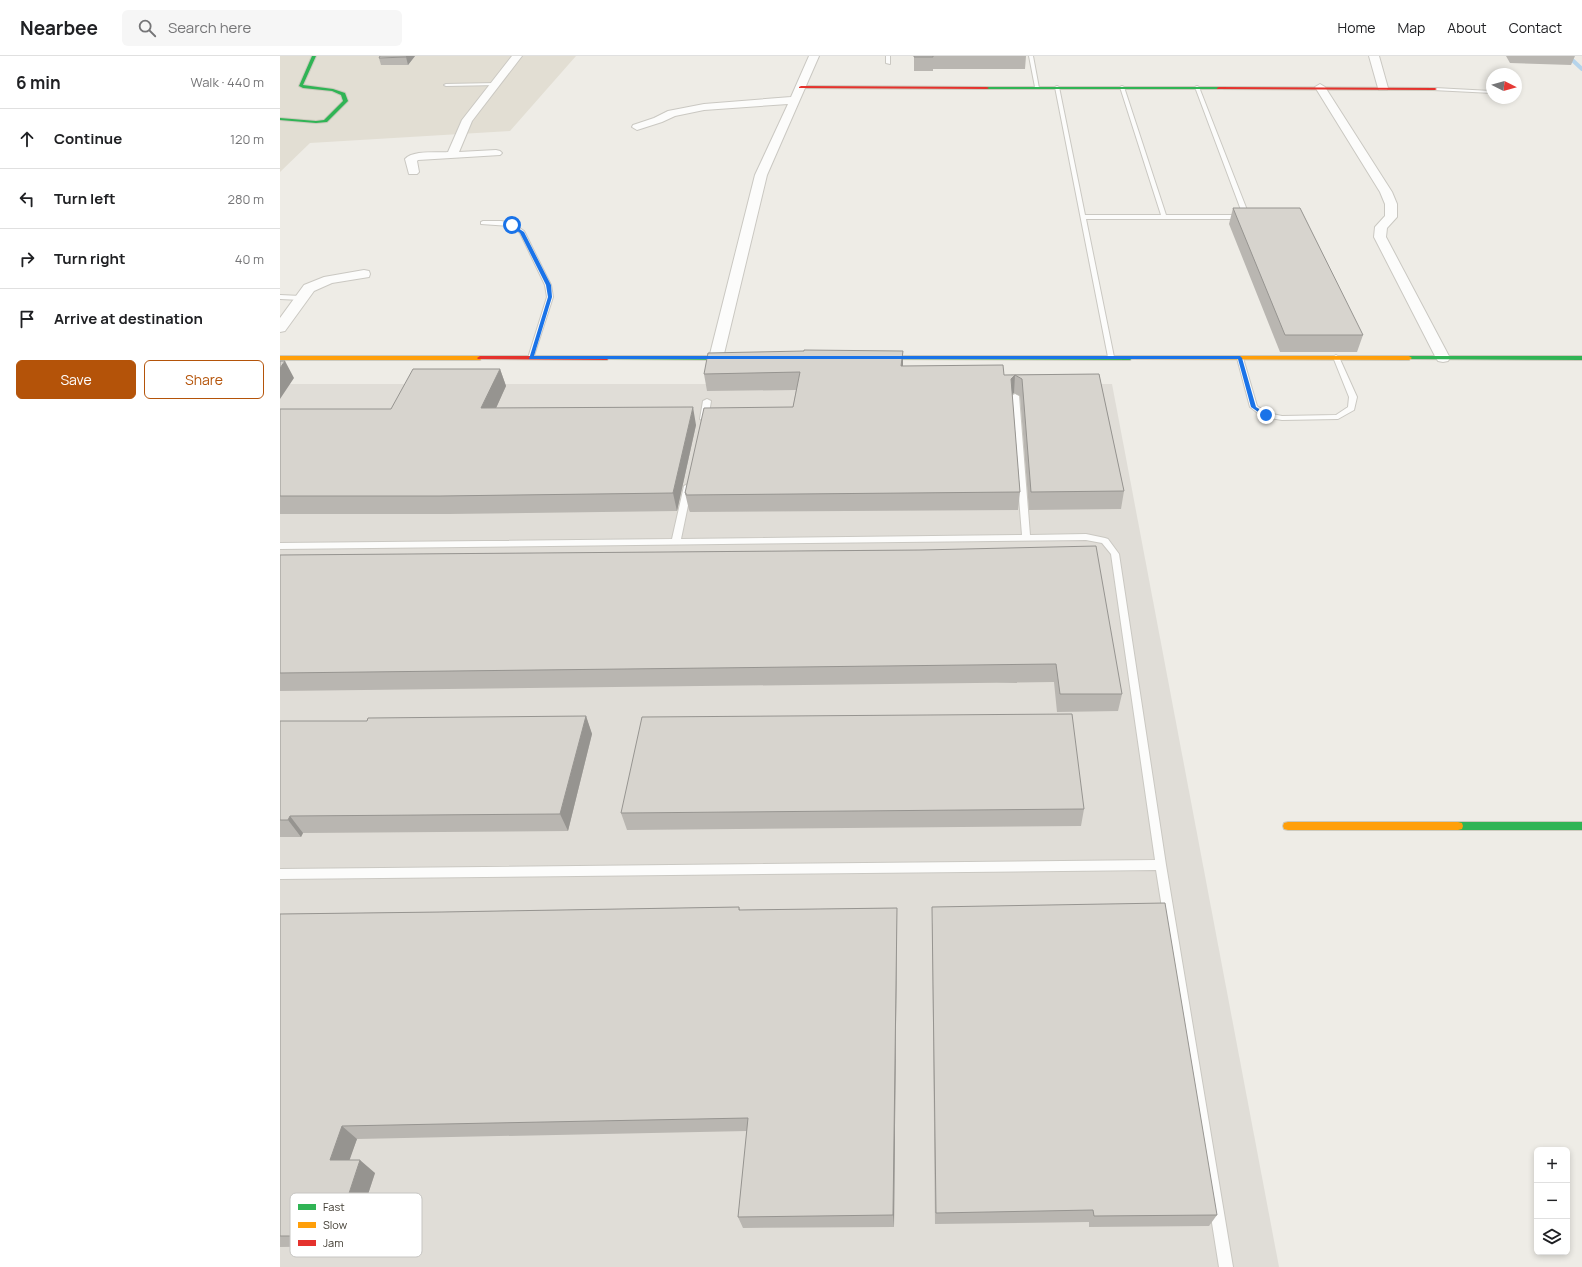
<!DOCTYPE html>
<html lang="en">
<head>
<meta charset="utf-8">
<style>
	:root { --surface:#fff; --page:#f6f6f6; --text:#202124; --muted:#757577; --line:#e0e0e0; --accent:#b45309 }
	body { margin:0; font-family:Manrope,sans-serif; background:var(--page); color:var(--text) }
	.controls { position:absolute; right:12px; bottom:12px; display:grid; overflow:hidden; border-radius:6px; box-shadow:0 2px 6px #0003 }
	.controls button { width:36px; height:36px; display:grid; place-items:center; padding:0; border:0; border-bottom:1px solid var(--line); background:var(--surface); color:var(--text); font:20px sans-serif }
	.compass { position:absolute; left:1206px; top:12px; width:36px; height:36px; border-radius:50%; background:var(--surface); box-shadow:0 2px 6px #0003; rotate:96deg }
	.stop { position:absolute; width:12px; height:12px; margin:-9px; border:3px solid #1a73e8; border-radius:50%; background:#fff }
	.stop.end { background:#1a73e8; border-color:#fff; box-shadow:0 1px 4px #0008 }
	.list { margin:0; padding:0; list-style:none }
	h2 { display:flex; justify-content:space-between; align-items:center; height:52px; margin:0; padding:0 16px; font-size:17px }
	h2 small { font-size:13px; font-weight:400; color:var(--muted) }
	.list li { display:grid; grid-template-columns:26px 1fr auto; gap:12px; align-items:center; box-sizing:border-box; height:60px; padding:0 16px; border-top:1px solid var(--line) }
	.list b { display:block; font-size:15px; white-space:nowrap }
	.list em { font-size:13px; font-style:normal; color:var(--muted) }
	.actions { display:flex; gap:8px; padding:12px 16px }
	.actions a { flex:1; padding:9px 0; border:1px solid var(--accent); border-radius:6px; text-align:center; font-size:14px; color:var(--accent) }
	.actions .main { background:var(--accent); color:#fff }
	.icon { flex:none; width:22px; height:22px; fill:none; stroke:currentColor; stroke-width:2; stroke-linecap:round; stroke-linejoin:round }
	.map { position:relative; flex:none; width:1302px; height:1211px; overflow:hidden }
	header { display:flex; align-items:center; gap:24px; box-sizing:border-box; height:56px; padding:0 20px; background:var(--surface); border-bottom:1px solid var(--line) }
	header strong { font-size:19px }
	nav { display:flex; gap:22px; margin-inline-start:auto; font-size:14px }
	.search { width:280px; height:36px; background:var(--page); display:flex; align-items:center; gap:10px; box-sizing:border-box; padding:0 14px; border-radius:6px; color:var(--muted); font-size:15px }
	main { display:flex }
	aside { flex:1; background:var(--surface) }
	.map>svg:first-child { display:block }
</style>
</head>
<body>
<header>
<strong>Nearbee</strong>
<div class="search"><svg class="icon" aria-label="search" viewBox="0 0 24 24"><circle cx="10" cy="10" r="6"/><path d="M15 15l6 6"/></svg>Search here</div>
<nav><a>Home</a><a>Map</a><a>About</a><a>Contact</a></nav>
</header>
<main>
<aside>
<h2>6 min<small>Walk · 440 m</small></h2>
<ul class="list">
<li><svg class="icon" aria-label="ahead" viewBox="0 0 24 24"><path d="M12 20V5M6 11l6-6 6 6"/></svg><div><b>Continue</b></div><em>120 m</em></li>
<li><svg class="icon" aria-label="left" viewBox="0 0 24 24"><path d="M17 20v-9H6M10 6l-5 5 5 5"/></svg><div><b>Turn left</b></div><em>280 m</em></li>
<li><svg class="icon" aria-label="right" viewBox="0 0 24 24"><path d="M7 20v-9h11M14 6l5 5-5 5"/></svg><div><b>Turn right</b></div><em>40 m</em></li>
<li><svg class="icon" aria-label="arrive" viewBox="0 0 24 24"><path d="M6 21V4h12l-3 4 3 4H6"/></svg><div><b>Arrive at destination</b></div></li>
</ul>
<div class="actions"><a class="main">Save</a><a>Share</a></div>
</aside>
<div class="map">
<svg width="1302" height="1211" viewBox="0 0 1302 1211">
	<rect width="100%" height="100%" fill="#eeece6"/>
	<!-- residential -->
	<path fill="#e2ded3" d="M0,0H296L230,75L30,87L0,116Z"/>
	<!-- industrial -->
	<path fill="#e0ddd7" d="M0,328H832L999,1211H0Z"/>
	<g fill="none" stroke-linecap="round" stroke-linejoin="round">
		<!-- stream -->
		<path stroke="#b6d4eb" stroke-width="4" d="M1288,0L1302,13"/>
		<defs>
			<path id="lane" d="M606,0H610V8L606,7Z
				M749,0H753L759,32L755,31Z
				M216,27H218V29L166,30L164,29L166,28Z
				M777,30L779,31L805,159H881L840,31L842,30L844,31L886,159H953L959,158L961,154L915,31L917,30L919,31L967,154L963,160L953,163H806L834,301L831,303L828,301L775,31Z
				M1155,32L1211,35L1212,37L1153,34V33Z
				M203,165H221L232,167L244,175L271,229L273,241L253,303H249L248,302L267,241L265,229L240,177L230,170L201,168V166Z
				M0,239L21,240L24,242L21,244L0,243Z
				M1056,299L1059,301L1077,341L1074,354L1058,363L1002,364L983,361L970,351L957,302L960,300L963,302L977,350L988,357L1002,360L1056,359L1068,351L1069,341L1053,301Z
				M735,338L739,340L750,479L806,478L825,482L828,483L839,498L886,809L953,1211H939L876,814L0,823V813L875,804L831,498L822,487L806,484L0,493V487L392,483L404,430L408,428L412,430L401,483L742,479L731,340Z
				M427,343L431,345L428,363L424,365L420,363L423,345Z"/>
			<path id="street" d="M232,0H242L192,65L179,96L216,94L220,95L222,97L220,99L138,104L137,105L139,116L137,118H129L125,103C133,94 156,97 168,96L182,64Z
				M529,0H539L487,119L443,302L441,305L436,306L431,305L429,302L475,119L508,48L424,54L395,60L382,66L357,74L352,71L353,69L374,62L388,55L424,48L511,41Z
				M1089,0H1099L1108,32L1107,34H1099L1098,32Z
				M1040,28L1045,31L1112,136L1117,148V161L1107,172L1106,181L1170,302L1168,305L1163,306L1158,305L1156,302L1094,181L1095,171L1105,160V148L1100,136L1035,31Z
				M84,214L89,215L90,218L89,221L52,227L34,235L5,275L0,276V262L24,229L44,221Z"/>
			<path id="fast" d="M32,0H36L23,29L53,33L65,37L68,45L47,66L36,67L0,64V62L36,65L44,64L63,45L61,39L52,35L23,32L19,30Z
				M707,31H939L941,32L939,33H705V32Z
				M327,300H457L460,302L457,304L325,303V301Z
				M593,300H850L853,302L850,304L591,303L590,302Z
				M1129,300H1302V304L1127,303L1126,302Z
				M1178,766H1302V774H1178L1174,773L1173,770L1174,767Z"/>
			<path id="slow" d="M0,300H200L203,302L200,304H0Z
				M850,300H1129L1132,302L1129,304L848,303L847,302Z
				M1008,766H1178L1182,767L1183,770L1182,773L1178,774H1008L1004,773L1003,770L1004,767Z"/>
			<path id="jam" d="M521,30L707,31L709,32L707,33L519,32V31Z
				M939,31L1155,32L1157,33L1155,34L937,33V32Z
				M200,300H327L330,302L327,304L198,303L197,302Z"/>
		</defs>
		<!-- lane casing -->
		<use href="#lane" stroke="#cac8c2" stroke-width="2"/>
		<!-- street casing -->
		<use href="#street" stroke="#cac8c2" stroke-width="2"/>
		<!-- fast casing -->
		<use href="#fast" stroke="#ccc9bd" stroke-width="2"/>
		<!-- slow casing -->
		<use href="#slow" stroke="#ccc9bd" stroke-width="2"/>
		<!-- jam casing -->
		<use href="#jam" stroke="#ccc9bd" stroke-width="2"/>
		<!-- lane -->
		<use href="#lane" fill="#fcfcfb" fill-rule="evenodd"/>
		<!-- street -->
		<use href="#street" fill="#fcfcfb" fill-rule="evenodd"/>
		<!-- fast -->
		<use href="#fast" fill="#30b455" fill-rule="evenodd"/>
		<!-- slow -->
		<use href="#slow" fill="#ff9f0a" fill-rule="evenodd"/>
		<!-- jam -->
		<use href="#jam" fill="#e5322d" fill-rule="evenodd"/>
	</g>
	<!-- wall -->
	<path fill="#b9b6b1" d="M135,0L128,9H101L99,2Z
		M634,0H746L745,13H653V15H634Z
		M1226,0H1295L1291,9L1230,7Z
		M953,152L1083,279L1077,296H1000L949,168Z
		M623,295V310L724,319L819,318L844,435L841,453L749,454L740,340L734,337L732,338L740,436L738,454L410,456L409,454L405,437L513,351L516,334L427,335L424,318Z
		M220,313L226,330L216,352L416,369L397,455L168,458H0V353H111Z
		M641,494L842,638L838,655L777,656L774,626L0,635V499Z
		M306,660L312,678L288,775L23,777L21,781H0V665H87Z
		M804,753L801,770L347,774L341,757Z
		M459,851L460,854L617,852V868L614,1171L463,1172L458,1161L467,1075L77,1083L69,1104L95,1117L71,1190L0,1191V858L162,856Z
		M652,867L937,1159L929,1170L809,1171V1166L655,1168Z"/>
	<!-- shaded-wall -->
	<path fill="#969490" d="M127,0H135L128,9L126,1Z
		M623,295V312L621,310Z
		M5,305L14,322L0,343V312Z
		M220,313L226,330L208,370L201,352Z
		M735,319L734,337L730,340L731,323Z
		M413,351L416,369L397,455L393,437Z
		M306,660L312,678L288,775L280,758Z
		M10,760L23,777L21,781L8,764Z
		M617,852V868L614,1171L613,1159Z
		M62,1070L77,1083L65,1117L50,1104Z
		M80,1104L95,1117L71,1190L55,1180Z"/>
	<!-- building -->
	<path fill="#d7d4ce" stroke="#969490" d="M100,0H127L126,1L99,2Z
		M634,0H653V1H634Z
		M953,152H1020L1083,279H1005Z
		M524,294L623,295L621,310L723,309L724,319L819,318L844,435L751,436L742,323L735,319L731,323L740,436L406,439V437H405L424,352L513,351L520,316L424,318L428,297L524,295Z
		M0,305H5L0,312Z
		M133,313H220L201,352L413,351L393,437L160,440H0V353H111Z
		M816,490L842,638H780L776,608L0,617V499L641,494Z
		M792,658L804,753L341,757L362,661Z
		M306,660L280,758L10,760L8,764H0V665H87L88,662Z
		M885,847L937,1159L814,1160L813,1154L656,1157L652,851Z
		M459,851V854L617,852L613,1159L458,1161L468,1062L62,1070L50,1104H80L55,1180H0V858L162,856Z"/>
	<!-- route -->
	<path fill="#1a73e8" d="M232,168L244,176L271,229L272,241L254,300H960L962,302L976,351L989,359L984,360L971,351L958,303H249L268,241L266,229L240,177L231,170Z"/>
	<!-- legend -->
	<rect x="10" y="1137" width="132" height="64" rx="6" fill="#fff" stroke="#c6c5c2" stroke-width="1"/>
	<rect x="18" y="1148" width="18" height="6" fill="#30b455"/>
	<rect x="18" y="1166" width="18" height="6" fill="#ff9f0a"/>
	<rect x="18" y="1184" width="18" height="6" fill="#e5322d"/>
	<g font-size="11" fill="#423d33">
		<text x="43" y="1155">Fast</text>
		<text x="43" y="1173">Slow</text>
		<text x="43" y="1191">Jam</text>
	</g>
</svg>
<div class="controls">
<button>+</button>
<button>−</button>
<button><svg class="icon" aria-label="layers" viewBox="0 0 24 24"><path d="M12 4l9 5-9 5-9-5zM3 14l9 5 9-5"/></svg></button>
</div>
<svg class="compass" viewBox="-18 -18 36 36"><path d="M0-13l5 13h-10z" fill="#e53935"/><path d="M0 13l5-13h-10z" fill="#757577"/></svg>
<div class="stop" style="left:232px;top:169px"></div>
<div class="stop end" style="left:986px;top:359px"></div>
</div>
</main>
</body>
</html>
